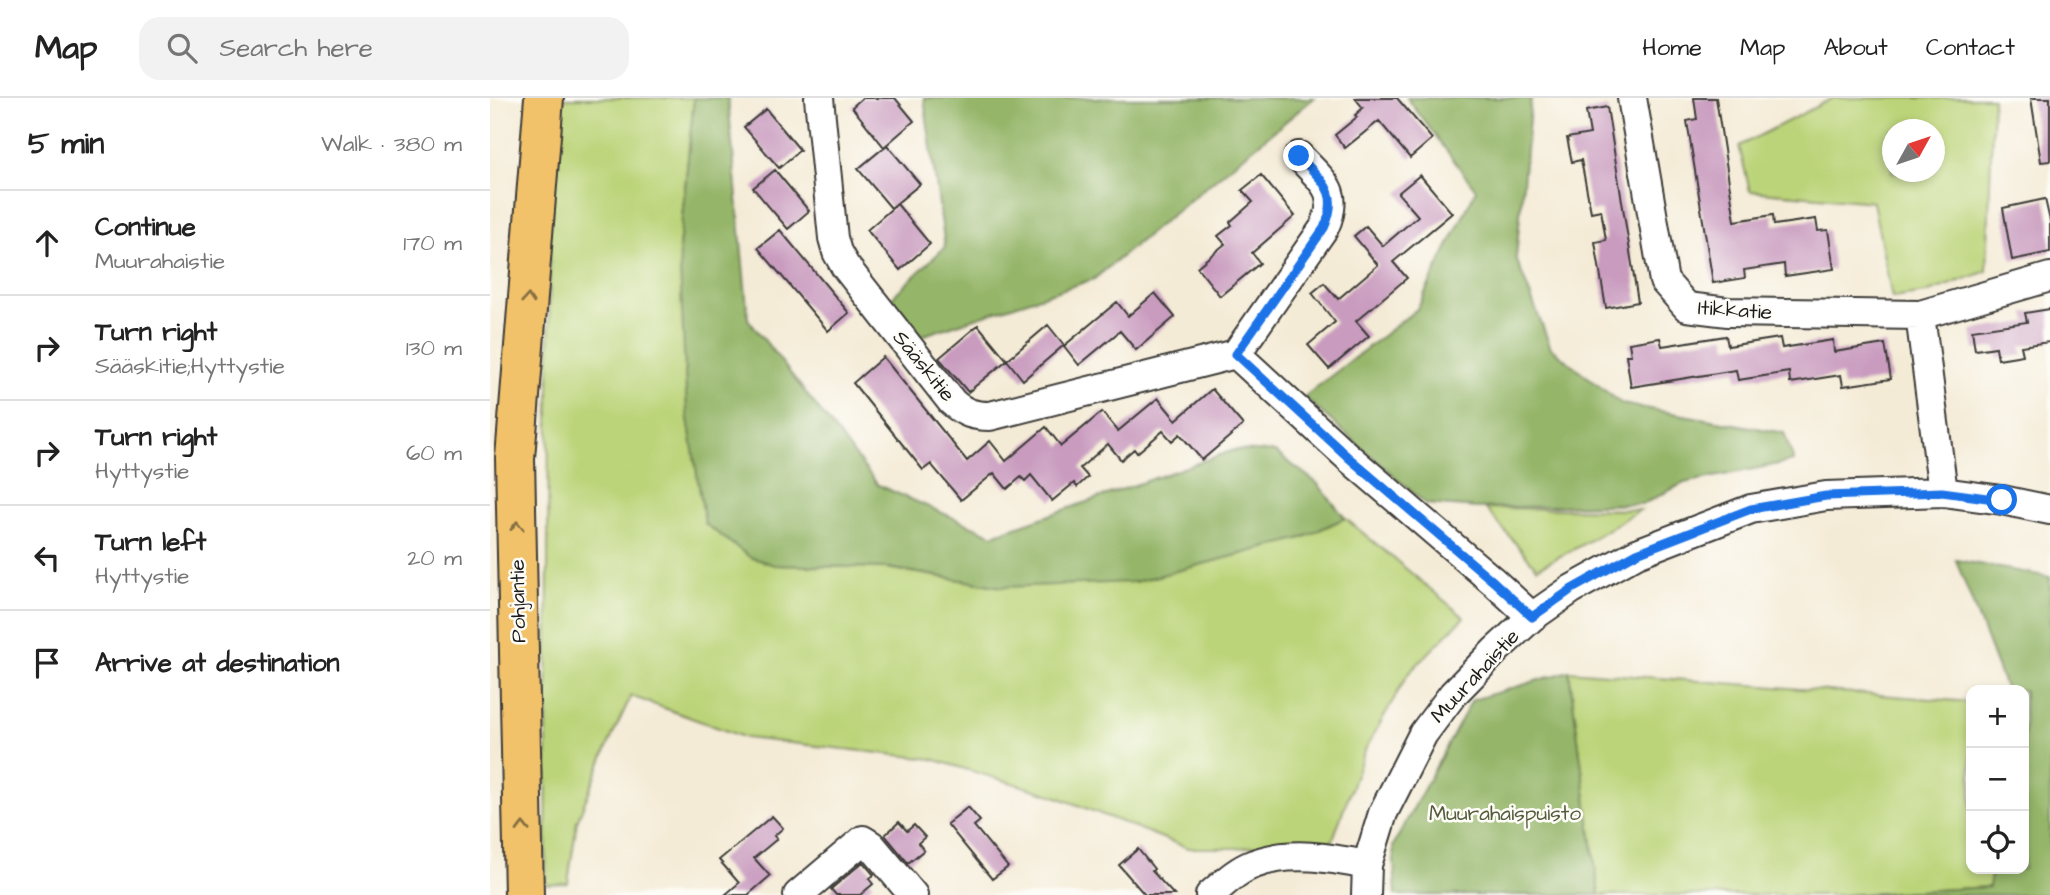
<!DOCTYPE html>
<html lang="en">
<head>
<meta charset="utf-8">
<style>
	:root { --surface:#fff; --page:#f2f2f2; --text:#222; --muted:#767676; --line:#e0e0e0 }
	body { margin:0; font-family:"Architects Daughter",sans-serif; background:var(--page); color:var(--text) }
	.controls { position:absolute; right:21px; bottom:21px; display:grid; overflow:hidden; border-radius:14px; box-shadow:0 4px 10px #0003 }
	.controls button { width:63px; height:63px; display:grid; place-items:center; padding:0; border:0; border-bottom:2px solid var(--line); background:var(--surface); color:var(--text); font:35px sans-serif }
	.compass { position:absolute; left:1392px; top:21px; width:63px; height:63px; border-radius:50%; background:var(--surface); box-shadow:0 4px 10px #0003; rotate:50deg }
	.stop { position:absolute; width:21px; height:21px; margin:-16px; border:5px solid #1a73e8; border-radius:50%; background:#fff }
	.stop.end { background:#1a73e8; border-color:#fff; box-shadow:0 2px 7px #0008 }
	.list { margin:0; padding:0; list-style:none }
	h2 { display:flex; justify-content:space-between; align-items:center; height:91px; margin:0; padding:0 28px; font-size:30px }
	h2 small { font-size:23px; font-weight:400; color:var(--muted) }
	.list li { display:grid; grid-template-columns:46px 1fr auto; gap:21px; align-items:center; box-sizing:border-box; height:105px; padding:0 28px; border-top:2px solid var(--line) }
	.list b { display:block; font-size:26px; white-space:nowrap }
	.list p { margin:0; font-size:23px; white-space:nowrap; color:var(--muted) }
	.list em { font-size:23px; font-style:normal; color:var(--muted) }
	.icon { flex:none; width:38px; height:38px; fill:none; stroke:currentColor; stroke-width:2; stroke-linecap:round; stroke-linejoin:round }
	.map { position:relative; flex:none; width:1560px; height:797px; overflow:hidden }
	header { display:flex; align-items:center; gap:42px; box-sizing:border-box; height:98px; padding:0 35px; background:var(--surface); border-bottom:2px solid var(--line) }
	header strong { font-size:33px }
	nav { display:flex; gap:38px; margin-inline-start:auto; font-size:24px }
	.search { width:490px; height:63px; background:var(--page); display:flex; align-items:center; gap:18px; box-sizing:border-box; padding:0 24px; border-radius:21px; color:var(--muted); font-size:26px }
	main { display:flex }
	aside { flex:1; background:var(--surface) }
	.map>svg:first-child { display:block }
</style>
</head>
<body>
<header>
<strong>Map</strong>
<div class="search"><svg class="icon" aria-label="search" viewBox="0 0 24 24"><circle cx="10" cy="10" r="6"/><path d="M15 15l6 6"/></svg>Search here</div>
<nav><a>Home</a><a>Map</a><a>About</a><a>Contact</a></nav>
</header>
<main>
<aside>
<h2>5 min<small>Walk · 380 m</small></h2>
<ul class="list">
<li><svg class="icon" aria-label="ahead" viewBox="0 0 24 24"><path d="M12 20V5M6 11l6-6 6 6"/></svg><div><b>Continue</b><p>Muurahaistie</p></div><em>170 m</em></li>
<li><svg class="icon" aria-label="right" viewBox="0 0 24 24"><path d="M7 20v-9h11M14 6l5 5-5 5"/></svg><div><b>Turn right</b><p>Sääskitie;Hyttystie</p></div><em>130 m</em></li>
<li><svg class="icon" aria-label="right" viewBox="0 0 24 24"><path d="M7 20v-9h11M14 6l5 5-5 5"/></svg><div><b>Turn right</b><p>Hyttystie</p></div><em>60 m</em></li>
<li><svg class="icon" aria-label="left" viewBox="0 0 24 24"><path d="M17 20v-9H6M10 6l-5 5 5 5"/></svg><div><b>Turn left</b><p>Hyttystie</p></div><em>20 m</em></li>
<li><svg class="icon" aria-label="arrive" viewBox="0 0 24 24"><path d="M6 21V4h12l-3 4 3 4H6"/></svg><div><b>Arrive at destination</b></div></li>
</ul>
</aside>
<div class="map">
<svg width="1560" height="797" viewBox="0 0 1560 797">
	<rect width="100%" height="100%" fill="#fdfcf7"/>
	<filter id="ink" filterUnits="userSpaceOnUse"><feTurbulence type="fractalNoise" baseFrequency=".0143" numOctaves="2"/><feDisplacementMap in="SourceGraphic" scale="14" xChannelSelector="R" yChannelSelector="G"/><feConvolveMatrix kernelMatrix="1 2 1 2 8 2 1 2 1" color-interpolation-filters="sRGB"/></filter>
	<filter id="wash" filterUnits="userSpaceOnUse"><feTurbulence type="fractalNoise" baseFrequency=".00686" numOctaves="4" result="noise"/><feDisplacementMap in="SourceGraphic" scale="28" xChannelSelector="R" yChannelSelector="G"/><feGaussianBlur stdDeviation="1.57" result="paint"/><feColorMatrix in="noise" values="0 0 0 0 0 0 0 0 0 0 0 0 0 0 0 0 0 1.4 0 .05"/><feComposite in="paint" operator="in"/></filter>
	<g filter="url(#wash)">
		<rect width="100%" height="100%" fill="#f4ebd6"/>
		<!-- green -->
		<path fill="#bcd479" stroke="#6c784a" stroke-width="2" fill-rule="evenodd" d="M72,0H204L189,150L284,467L395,470L513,489L812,440L855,420L974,519L918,576L875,652L842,744L827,742L748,750H698L562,697L442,661L256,640L141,598L119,645L87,723L78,785L56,787L60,127Z
			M1343,0H1503L1497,173L1436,195L1402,200L1383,104L1260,93L1249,48ZM1402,32H1444V74H1402Z
			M995,410L1150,412L1088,449L1047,470Z
			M1079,573L1481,604V771H1502L1500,789L1356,797H1109Z"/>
		<!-- forest -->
		<path fill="#95b669" stroke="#586942" stroke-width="2" d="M204,0H238L258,221L388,387L503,437L744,352L785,354L827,385L855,420L812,440L645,484L513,489L399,470L284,467L260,459L215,426L197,315L189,150Z
			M434,0H824L604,181L431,238L400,201L455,149Z
			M917,0H1041L1026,160L1061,250L1132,306L1294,335L1304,363L1194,385L1153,406L987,410L936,406L814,299L927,211L986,92Z
			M1466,462L1560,479V797H1356L1499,789L1502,771H1534V592H1516Z
			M1079,573L1109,797H906L903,748L982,602Z"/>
		<g id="blocks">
			<!-- building -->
			<path fill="#c99bbf" d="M372,0H405L424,23L394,49L362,9Z
				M865,0H907L942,41L920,60L889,23L855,50L845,37L867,19L865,17L873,10Z
				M1204,0H1226L1245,123L1283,117L1284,127L1326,121L1328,133L1338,132L1344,171L1295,178L1294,166L1254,172L1255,180L1223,185L1197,23L1207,21Z
				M1541,0H1560V63L1551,64Z
				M1117,9L1148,204L1116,210L1105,144L1116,142L1111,112L1101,114L1091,62L1082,64L1077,40L1100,36L1096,13Z
				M276,11L310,52L289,70L254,29Z
				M397,47L430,86L401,110L368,71Z
				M285,72L319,113L298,131L263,90Z
				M771,77L805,118L762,155L770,165L730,198L707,169L735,146L728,138L742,127L740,124L763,104L752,92Z
				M930,77L962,115L903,164L917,180L866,223L879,238L839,271L818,247L845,224L822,195L834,185L848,201L888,167L864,138L876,128L893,148L928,118L908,95Z
				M1555,101L1560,123V154L1522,162L1513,110Z
				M407,106L440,146L410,172L377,132Z
				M290,132L359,215L338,233L268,150Z
				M665,195L685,219L646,252L630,233L589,267L574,248L627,204L638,218Z
				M1560,211V244L1531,248L1533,257L1508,261L1506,249L1485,252L1482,232L1537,224L1535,215Z
				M488,227L517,262L478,294L449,260Z
				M558,227L574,247L533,282L517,262Z
				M1236,238L1238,248L1290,240L1292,250L1343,242L1344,254L1395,246L1401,281L1353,288L1351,277L1300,285L1299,274L1248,282L1246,272L1141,289L1136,257H1141L1139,245L1170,240L1172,248Z
				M393,259L477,363L500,343L516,363L556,329L571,348L612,314L628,333L668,300L686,322L722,291L753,327L712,362L690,336L682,343L673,333L647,355L644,351L631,362L618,346L590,370L598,379L587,389L584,385L562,403L541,377L535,383L531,379L517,391L504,375L471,402L441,366L433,372L363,285Z
				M478,709L490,723L484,728L518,769L502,781L457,726Z
				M282,718L293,730L284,738L287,741L264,760L280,778L258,797H235L249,785L229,762Z
				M409,724L417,733L424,727L435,739L428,745L434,752L418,765L395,737Z
				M648,751L664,771L662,773L684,797H655L629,767Z
				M373,764L384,777L379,781L383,786L370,797H346L341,791Z"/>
		</g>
	</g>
	<g filter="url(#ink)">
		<use href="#blocks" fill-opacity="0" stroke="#3c3b38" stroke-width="2"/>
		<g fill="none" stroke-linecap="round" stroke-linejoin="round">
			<defs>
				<path id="minor" d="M329,0L343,140L347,154L355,168L462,304C474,315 484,318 500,318L746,256
					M1142,0L1174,183L1197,209L1238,214L1430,217L1560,179
					M1430,217L1453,394
					M746,256L859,360L1004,484L1042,519
					M746,256L834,130C851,93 833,84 809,58
					M308,797L373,742L381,747L423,797
					M720,797C733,786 747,772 764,766C800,752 841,760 877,767
					M876,797L877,767L893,715L933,636L963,596L1006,552L1042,519L1082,491L1147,455L1261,411L1336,398L1453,394L1512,402L1560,412"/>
				<path id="highway" d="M34,797L25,360L54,0"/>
			</defs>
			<!-- minor casing -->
			<use href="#minor" stroke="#3c3b38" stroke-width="32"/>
			<!-- highway casing -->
			<use href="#highway" stroke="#3c3b38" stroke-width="42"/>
			<!-- minor -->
			<use href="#minor" stroke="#fff" stroke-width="28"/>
			<!-- highway -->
			<use href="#highway" stroke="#f2c26a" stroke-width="38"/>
		</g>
		<!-- one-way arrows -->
		<defs><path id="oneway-chevron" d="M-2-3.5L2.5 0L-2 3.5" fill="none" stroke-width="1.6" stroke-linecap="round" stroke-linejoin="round" transform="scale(1.75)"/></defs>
		<g stroke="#876f43">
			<use href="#oneway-chevron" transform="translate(38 201) rotate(-86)"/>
			<use href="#oneway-chevron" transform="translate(27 428) rotate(-91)"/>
			<use href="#oneway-chevron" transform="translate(33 729) rotate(-91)"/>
		</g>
	</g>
	<g fill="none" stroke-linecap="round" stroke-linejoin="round" filter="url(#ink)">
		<!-- route -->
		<path stroke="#1a73e8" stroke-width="9" d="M809,58C832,84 851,93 834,130L746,256L859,360L1004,484L1042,519L1082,491L1147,455L1261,411L1336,398L1452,394L1512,402"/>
	</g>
	<g text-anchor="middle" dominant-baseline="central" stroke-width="5" stroke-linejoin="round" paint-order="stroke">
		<!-- street labels -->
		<g font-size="21" fill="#1c1c1c" stroke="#fdfcf7">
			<text transform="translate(1245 212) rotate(4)">Itikkatie</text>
			<text transform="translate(434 268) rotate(51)">Sääskitie</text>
			<text transform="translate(28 503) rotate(-91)">Pohjantie</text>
			<text transform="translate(985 578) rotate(-47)">Muurahaistie</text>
		</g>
		<!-- park labels -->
		<g font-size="21" fill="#545c3d" stroke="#fdfcf7">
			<text x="1015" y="715">Muurahaispuisto</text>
		</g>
	</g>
</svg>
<div class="controls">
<button>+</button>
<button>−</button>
<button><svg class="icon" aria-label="locate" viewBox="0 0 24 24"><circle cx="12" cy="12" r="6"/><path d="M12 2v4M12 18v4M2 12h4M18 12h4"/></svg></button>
</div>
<svg class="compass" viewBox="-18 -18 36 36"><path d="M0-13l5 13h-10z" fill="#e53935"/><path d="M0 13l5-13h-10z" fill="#767676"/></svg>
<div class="stop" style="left:1512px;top:402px"></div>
<div class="stop end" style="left:809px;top:58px"></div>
</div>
</main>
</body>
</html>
